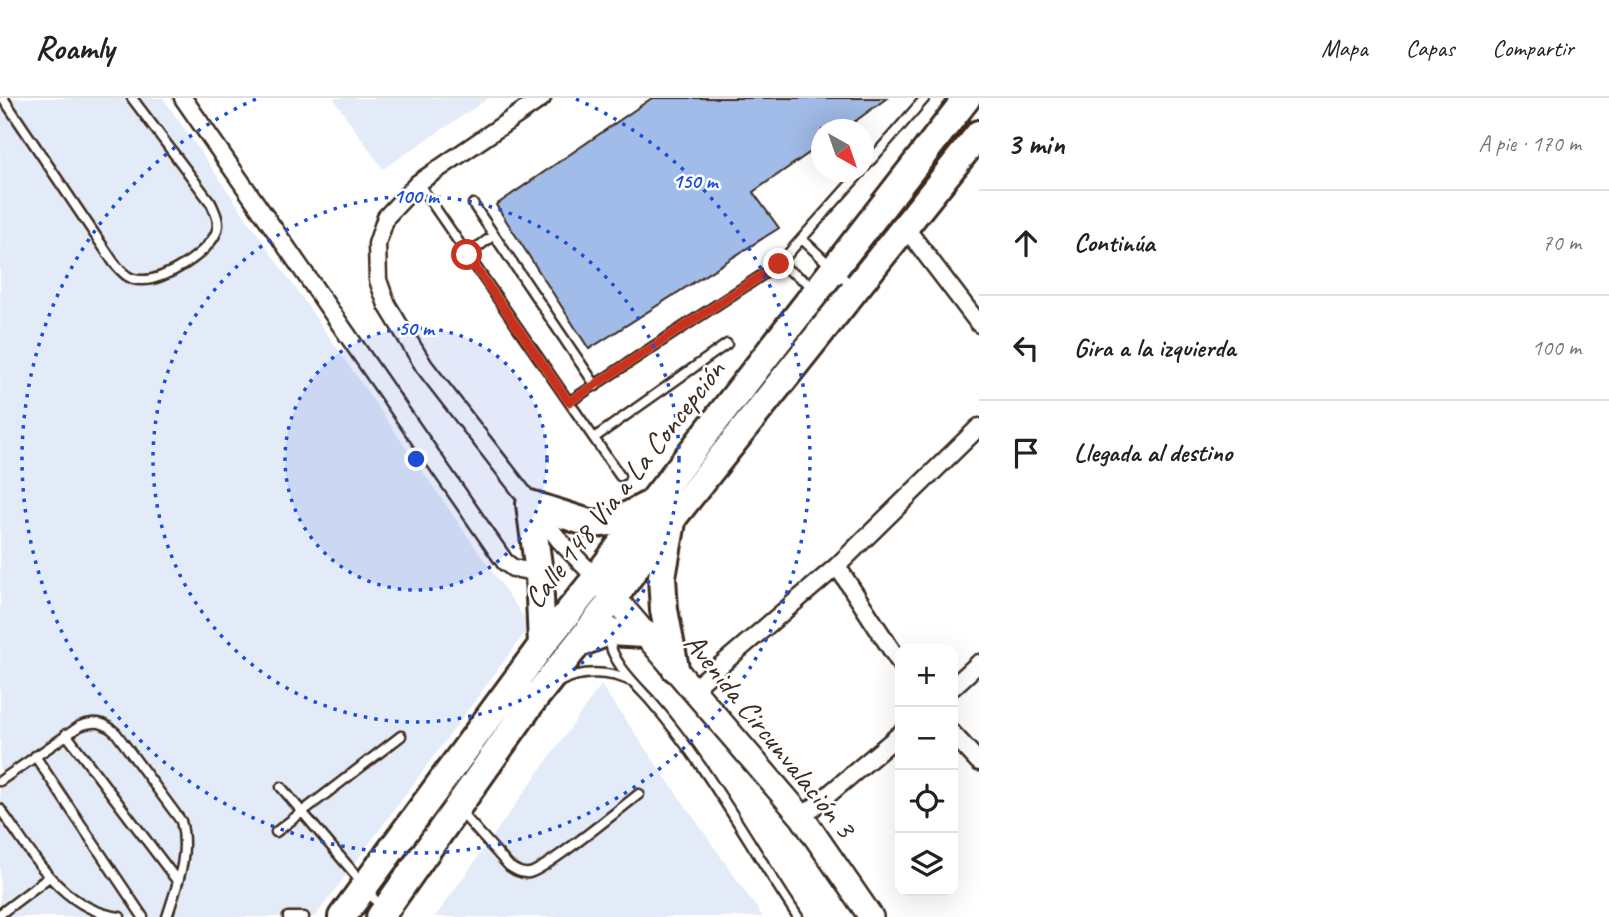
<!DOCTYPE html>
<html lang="es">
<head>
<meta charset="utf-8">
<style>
	:root { --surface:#fff; --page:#f2f2f2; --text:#222; --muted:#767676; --line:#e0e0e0 }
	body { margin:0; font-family:Caveat,sans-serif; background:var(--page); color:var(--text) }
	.controls { position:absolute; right:21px; bottom:21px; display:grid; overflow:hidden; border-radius:14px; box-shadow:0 7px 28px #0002 }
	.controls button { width:63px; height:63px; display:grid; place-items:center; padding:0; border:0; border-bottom:2px solid var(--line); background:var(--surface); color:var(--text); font:35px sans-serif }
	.compass { position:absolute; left:811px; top:21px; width:63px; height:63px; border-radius:50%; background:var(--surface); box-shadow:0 7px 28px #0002; rotate:140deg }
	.stop { position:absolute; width:21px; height:21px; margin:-16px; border:5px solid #c8321e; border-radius:50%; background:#fff }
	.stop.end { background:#c8321e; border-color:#fff; box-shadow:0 2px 7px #0008 }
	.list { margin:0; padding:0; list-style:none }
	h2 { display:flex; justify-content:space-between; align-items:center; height:91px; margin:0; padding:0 28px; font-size:30px }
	h2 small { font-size:23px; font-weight:400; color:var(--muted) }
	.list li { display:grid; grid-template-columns:46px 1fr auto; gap:21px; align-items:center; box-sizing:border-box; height:105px; padding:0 28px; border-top:2px solid var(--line) }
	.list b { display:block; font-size:26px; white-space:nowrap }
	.list em { font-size:23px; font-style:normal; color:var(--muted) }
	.icon { flex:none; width:38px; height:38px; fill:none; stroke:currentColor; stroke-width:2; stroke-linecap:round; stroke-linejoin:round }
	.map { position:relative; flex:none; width:979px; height:819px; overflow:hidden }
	header { display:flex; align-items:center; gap:42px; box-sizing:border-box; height:98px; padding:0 35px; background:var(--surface); border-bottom:2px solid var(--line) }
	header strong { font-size:33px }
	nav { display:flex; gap:38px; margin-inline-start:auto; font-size:24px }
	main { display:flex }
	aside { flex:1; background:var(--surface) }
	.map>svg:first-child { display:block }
</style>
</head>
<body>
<header>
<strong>Roamly</strong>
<nav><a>Mapa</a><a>Capas</a><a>Compartir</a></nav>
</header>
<main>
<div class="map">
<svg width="979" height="819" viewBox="0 0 979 819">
	<rect width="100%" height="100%" fill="#fff"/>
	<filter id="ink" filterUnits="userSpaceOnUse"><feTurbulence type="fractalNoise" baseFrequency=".0143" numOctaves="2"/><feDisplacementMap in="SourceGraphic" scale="14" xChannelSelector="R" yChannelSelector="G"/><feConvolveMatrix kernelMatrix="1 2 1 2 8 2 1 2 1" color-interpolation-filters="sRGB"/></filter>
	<g filter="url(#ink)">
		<!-- built -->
		<path fill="#e3ebf8" d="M0,0H163L530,528L315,819H0Z
			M333,0H489L383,71Z
			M601,587L763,819H435Z"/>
		<!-- building -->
		<path fill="#a1bce8" stroke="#3b2a1e" stroke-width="2" d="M652,0H887L843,32H822V46L753,94L779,130L589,251L496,107Z"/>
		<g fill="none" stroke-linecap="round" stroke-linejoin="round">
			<defs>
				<path id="service" d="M3,0L114,165C122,174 128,182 141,182C163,184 211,154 217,132C220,123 215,114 211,105L132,0
					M864,70L925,0
					M418,85L620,378
					M473,106L596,288
					M802,141L853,189
					M467,157L494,137
					M779,166L814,189
					M569,304L779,166L861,74
					M594,340L727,246
					M609,539C610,562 634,585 649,601C707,667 749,746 798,819
					M559,584C582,572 608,573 631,583
					M66,636L178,784
					M35,658L143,819
					M0,683L80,628C96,622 104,624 116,635L181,723C190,756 177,787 167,819
					M281,689L365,788L382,812
					M0,711C32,755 61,812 120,819
					M459,712L509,768C515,772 521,776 529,775C544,773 622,709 639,696
					M276,734L401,638
					M0,816L49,779
					M288,819H304"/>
				<path id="minor" d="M183,0L505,464L513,470L539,475
					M542,0L418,85L386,119L377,146L378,182L387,207L424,268L560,443L596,480
					M905,129L979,226
					M837,468L900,565
					M953,589L979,565
					M693,591L837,468L979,329
					M953,636L979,664
					M802,719L900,636"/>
				<path id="secondary" d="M603,487L802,719L871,819"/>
				<path id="primary" d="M672,424L662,479L664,512L675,570
					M578,546L608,534L645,536
					M542,547L539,475L530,406L592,426L617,423L646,408
					M342,819L542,547L596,480L651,406L967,0
					M380,819L531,605L614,500L652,446L979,36"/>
			</defs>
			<!-- service casing -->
			<use href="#service" stroke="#3b2a1e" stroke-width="13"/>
			<!-- minor casing -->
			<use href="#minor" stroke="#3b2a1e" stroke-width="21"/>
			<!-- secondary casing -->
			<use href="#secondary" stroke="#3b2a1e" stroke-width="28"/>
			<!-- primary casing -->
			<use href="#primary" stroke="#3b2a1e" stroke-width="32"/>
			<!-- service -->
			<use href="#service" stroke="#fff" stroke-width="8"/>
			<!-- minor -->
			<use href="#minor" stroke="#fff" stroke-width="16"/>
			<!-- secondary -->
			<use href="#secondary" stroke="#fff" stroke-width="23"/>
			<!-- primary -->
			<use href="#primary" stroke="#fff" stroke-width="26"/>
		</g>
	</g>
	<g fill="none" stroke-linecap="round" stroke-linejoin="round" filter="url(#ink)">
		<!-- route -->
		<path stroke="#c8321e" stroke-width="9" d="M467,157L569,304L779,166"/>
	</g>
	<!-- distance rings -->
	<circle cx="416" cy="361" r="131" fill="#1d4ed8" fill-opacity=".12"/>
	<g fill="none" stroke="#1d4ed8" stroke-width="3.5" stroke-dasharray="3.5 7">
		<circle cx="416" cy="361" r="131"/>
		<circle cx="416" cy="361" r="263"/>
		<path d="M576 1A394 394 0 1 1 256 1"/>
	</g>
	<g text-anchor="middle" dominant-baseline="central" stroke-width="5" stroke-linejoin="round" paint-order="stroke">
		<!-- street labels -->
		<g font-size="30" fill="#3b2a1e" stroke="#fff">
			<text transform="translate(624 386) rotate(-52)">Calle 148 Via a La Concepción</text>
			<text transform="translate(770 637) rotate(51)">Avenida Circunvalación 3</text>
		</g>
	</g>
	<circle cx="416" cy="361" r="10" fill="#1d4ed8" stroke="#fff" stroke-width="3.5"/>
	<g font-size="21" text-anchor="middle" font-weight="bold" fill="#1d4ed8" stroke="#fff" stroke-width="5" stroke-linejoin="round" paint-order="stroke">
		<text x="695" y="90">150 m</text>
		<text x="416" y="105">100 m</text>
		<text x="416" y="237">50 m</text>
	</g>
</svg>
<div class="controls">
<button>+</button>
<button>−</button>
<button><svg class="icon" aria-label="locate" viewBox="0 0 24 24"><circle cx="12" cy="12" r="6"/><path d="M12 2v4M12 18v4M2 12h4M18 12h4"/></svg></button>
<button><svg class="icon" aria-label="layers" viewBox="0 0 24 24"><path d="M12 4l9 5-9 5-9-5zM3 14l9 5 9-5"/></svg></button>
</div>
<svg class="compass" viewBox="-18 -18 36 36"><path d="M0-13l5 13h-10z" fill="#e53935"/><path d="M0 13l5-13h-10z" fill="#767676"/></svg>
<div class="stop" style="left:467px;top:157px"></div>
<div class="stop end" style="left:779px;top:166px"></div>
</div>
<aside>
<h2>3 min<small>A pie · 170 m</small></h2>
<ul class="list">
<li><svg class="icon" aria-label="ahead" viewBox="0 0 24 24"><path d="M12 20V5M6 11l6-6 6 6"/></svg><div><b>Continúa</b></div><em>70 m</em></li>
<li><svg class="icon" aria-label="left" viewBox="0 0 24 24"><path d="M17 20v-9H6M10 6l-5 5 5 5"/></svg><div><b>Gira a la izquierda</b></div><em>100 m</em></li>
<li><svg class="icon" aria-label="arrive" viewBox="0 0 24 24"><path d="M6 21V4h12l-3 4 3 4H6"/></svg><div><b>Llegada al destino</b></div></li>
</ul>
</aside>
</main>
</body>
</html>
